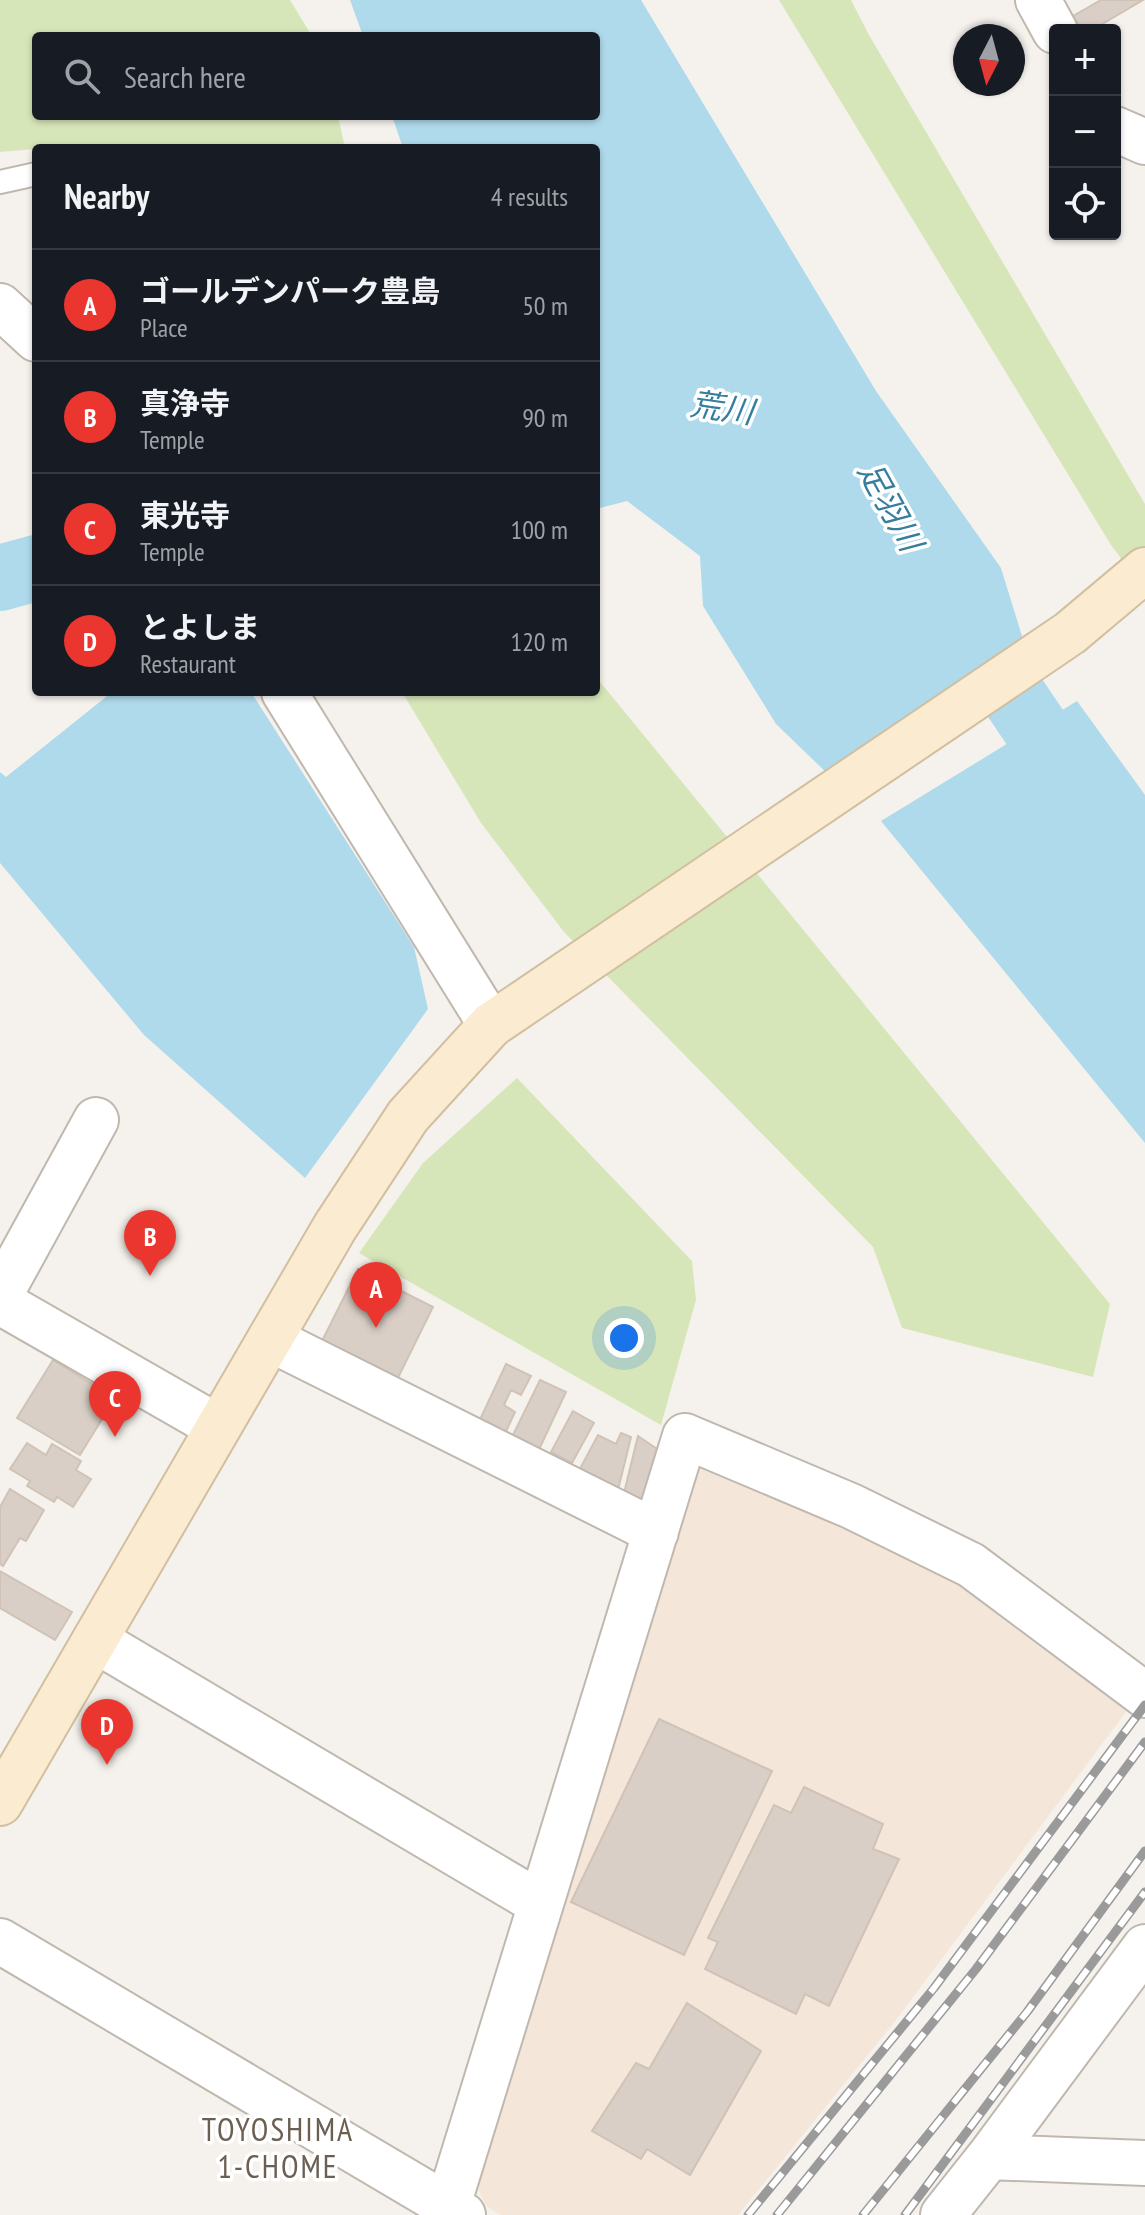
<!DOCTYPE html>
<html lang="en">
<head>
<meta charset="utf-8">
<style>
	:root { --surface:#171b24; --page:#242831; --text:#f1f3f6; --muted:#9ea1a6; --line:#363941; --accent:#ea362e }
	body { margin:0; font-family:"PT Sans Narrow","Noto Sans JP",sans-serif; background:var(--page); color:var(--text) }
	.controls { position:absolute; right:24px; top:24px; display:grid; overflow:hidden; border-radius:8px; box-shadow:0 2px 6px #0004 }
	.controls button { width:72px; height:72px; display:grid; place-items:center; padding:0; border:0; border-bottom:2px solid var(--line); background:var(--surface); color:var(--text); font:40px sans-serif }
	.compass { position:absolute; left:953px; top:24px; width:72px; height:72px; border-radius:50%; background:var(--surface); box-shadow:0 2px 6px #0004; rotate:186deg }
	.you { position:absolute; left:624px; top:1338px; width:28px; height:28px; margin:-20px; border:6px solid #fff; border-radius:50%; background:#1a73e8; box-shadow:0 0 0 12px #1a73e833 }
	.badge { display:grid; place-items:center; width:52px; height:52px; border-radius:50%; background:var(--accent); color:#fff; font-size:26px; font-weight:700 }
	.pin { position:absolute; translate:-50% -66px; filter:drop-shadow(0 2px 4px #0008) }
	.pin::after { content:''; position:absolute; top:42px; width:28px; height:24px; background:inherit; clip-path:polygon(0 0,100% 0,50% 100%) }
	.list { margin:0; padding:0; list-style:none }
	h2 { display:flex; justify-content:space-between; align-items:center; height:104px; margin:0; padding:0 32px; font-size:34px }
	h2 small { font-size:26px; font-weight:400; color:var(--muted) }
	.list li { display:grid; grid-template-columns:52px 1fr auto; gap:24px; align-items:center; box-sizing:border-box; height:112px; padding:0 32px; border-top:2px solid var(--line) }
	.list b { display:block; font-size:30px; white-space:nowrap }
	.list p { margin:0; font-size:26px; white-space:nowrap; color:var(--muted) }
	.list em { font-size:26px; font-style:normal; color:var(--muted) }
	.icon { flex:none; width:44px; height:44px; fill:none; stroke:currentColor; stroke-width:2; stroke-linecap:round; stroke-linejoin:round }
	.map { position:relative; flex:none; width:1145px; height:2215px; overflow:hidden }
	.search { position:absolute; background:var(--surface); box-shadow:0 2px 6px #0004; left:32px; top:32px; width:568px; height:88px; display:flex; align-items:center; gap:20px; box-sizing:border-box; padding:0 28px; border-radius:8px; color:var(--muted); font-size:30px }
	.panel { position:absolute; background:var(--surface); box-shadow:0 2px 6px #0004; left:32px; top:144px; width:568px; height:552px; border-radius:8px }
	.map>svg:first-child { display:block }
</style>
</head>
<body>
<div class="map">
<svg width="1145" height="2215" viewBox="0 0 1145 2215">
	<rect width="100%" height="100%" fill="#f5f2ed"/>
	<!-- commercial -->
	<path fill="#f4e7da" d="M699,1461L965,1576L1135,1700L896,2020L738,2215H501L486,2206L476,2184Z"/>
	<!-- green -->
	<path fill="#d7e6b9" d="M0,0H290L312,36H36V116H338L345,148H72L69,146L0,152Z
		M779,0H851L869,35L1145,504V590L1111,545Z
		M596,677L1110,1304L1093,1377L902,1328L873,1247L564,932L481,823L402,692H596Z
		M517,1078L692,1261L696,1300L661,1425L359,1253L423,1163Z"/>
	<!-- water -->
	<path fill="#afdaec" d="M350,0H641L876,391L1001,568L1026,649L832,778L776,724L703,606L700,556L627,501L596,509V148H403L392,116H596V36H363Z
		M112,692H251L414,947L428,1009L305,1178L144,1035L0,863V772L6,777Z
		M1077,701L1145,795V1143L881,821Z"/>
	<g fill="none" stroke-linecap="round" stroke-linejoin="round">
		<!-- river -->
		<path stroke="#afdaec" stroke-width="66" d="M0,578L36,568
			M965,624L1145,890"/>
	</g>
	<!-- building -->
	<path fill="#d9cfc6" stroke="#d0c3b6" stroke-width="2" d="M1101,0H1143L1092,30H1082L1073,16Z
		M358,1269L433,1307L393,1388L318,1349Z
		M53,1360L115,1398L80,1455L17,1418Z
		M506,1364L531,1376L521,1395L511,1390L504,1405L515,1412L502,1440L476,1428Z
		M540,1380L566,1392L536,1456L509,1443Z
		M573,1411L594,1423L572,1463L551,1452Z
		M621,1433L631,1437L616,1498L575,1478L598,1435L616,1444Z
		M638,1436L657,1449L642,1506L622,1501Z
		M27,1443L46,1455L52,1444L81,1461L76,1470L91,1479L73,1507L57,1497L54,1502L27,1486L30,1481L10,1469Z
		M10,1489L44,1510L26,1541L20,1538L3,1566L0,1564V1507Z
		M0,1571L72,1612L55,1640L0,1608Z
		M659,1719L772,1771L684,1955L571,1902Z
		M804,1787L883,1824L873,1849L899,1859L829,2006L805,1994L796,2014L705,1969L718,1942L708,1938L774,1805L791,1813Z
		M687,2003L761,2051L690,2175L647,2149L641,2159L592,2131L636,2063L649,2069Z"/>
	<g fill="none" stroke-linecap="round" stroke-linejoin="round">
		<defs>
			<path id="lane" d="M0,182L36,174"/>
			<path id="street" d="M1038,0L1055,31
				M1115,129L1145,142
				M0,306L36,339
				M284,692L491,1025
				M0,1295L96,1120
				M0,1302L218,1427
				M270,1339L656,1532
				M95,1640L541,1904
				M0,1941L463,2215
				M989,2157L1145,2163
				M445,2215L685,1436L851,1506L971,1565L1145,1695
				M943,2215L989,2157L1145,1947"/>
			<path id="secondary" d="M0,1803L335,1227L408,1116L491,1025L1070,633L1145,570"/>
		</defs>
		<!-- lane casing -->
		<use href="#lane" stroke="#c0b8af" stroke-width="26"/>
		<!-- street casing -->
		<use href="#street" stroke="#c0b8af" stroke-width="48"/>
		<!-- secondary casing -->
		<use href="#secondary" stroke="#d1bfa0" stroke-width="48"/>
		<!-- lane -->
		<use href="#lane" stroke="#fff" stroke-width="22"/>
		<!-- street -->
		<use href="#street" stroke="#fff" stroke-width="44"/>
		<!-- secondary -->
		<use href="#secondary" stroke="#fbecd1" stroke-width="44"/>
		<defs>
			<path id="rail" d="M748,2215L934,1988L1145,1705
				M777,2215L976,1969L1145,1742
				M863,2215L1027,2012L1145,1851
				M905,2215L1145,1892"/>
		</defs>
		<!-- rail casing -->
		<use href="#rail" stroke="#9a9a9a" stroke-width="9"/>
		<!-- rail -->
		<use href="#rail" stroke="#fff" stroke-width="6" stroke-dasharray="18" stroke-linecap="butt"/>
	</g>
	<g text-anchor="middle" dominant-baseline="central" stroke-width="7" stroke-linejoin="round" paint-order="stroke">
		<!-- water labels -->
		<g font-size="32" font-style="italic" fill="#367e9f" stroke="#fff">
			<text transform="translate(722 407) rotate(8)">荒川</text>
			<text transform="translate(891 506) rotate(61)">足羽川</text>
		</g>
		<!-- neighbourhood labels -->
		<g font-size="32" letter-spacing="2" fill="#6b5f52" stroke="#fff">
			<text x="278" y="2129">TOYOSHIMA<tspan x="278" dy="37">1-CHOME</tspan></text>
		</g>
	</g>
</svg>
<div class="controls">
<button>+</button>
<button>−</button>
<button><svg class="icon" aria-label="locate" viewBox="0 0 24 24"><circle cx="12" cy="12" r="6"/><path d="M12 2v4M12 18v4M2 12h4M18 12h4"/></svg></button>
</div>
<svg class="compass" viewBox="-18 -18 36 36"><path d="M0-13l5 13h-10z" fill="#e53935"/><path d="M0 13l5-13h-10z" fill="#9ea1a6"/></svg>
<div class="you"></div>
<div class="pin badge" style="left:376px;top:1328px">A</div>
<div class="pin badge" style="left:150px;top:1276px">B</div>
<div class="pin badge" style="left:115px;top:1437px">C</div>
<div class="pin badge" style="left:107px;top:1765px">D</div>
<div class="search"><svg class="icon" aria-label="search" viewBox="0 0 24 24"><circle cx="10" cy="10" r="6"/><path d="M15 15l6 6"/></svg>Search here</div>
<section class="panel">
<h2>Nearby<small>4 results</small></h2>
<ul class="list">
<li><span class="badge">A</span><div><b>ゴールデンパーク豊島</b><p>Place</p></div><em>50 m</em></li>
<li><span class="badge">B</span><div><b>真浄寺</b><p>Temple</p></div><em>90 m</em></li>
<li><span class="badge">C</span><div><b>東光寺</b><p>Temple</p></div><em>100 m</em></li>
<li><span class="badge">D</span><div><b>とよしま</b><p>Restaurant</p></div><em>120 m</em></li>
</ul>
</section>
</div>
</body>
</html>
